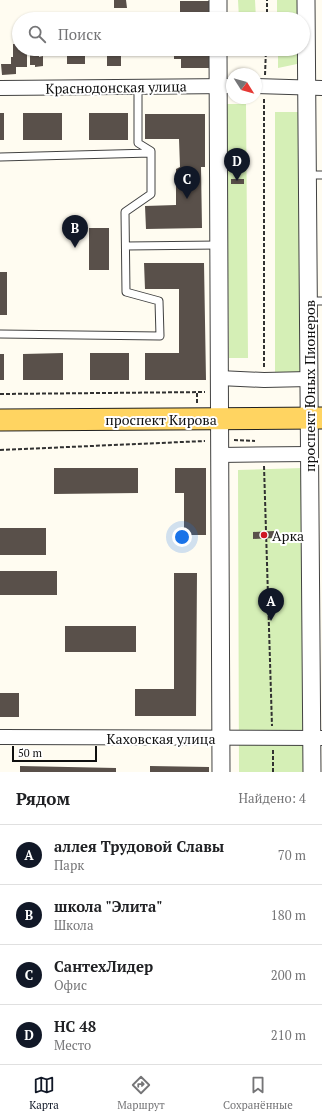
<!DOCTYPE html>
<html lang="ru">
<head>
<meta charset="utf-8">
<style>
	:root { --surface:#fff; --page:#f2f2f2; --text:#202124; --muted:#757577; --line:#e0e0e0; --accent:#111827 }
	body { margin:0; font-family:"PT Serif",serif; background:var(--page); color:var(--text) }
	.compass { position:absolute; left:226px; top:68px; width:36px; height:36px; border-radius:50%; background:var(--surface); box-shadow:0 1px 3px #0004; rotate:127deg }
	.scale { position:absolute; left:12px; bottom:10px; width:85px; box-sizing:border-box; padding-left:4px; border:2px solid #0f0f0f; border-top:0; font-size:11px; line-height:14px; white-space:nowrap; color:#0f0f0f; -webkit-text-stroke:3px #fff; paint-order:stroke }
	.you { position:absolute; left:182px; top:537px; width:14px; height:14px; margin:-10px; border:3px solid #fff; border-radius:50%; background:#1a73e8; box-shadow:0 0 0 6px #1a73e833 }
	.badge { display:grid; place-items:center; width:26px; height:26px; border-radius:50%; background:var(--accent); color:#fff; font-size:13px; font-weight:700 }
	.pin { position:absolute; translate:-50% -33px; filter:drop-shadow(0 1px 2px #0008) }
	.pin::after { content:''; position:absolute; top:21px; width:14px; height:12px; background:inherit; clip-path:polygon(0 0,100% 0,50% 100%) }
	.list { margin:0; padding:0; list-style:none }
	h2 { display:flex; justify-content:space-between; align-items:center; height:52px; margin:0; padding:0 16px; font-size:17px }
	h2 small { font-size:13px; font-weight:400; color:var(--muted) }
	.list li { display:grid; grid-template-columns:26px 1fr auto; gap:12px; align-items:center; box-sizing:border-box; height:60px; padding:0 16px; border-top:1px solid var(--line) }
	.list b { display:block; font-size:15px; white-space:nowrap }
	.list p { margin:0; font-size:13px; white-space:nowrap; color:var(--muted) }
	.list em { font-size:13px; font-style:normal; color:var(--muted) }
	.icon { flex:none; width:22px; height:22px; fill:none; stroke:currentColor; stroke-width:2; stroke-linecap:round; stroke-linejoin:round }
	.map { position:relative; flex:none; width:322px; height:772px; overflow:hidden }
	.search { position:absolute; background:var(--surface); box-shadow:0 1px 3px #0004; left:12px; right:12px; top:12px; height:44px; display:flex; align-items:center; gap:10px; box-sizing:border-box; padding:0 14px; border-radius:22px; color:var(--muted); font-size:15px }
	.sheet { height:292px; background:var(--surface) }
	nav { display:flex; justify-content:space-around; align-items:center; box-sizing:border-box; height:56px; border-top:1px solid var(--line); background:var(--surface); font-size:11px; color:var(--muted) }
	nav a { display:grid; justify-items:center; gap:2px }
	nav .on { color:var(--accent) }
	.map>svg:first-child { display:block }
</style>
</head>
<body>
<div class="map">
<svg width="322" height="772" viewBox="0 0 322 772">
	<rect width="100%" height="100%" fill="#fffcf1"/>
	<!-- green -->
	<path fill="#d5efb6" d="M238,0H255L256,19H239Z
		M277,0H297V19H277Z
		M278,49H297V64L278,68Z
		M226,104H246L248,358H229Z
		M275,112H299L301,372H275Z
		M303,468V772H239L238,470Z"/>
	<!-- building -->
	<path fill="#59504a" d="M114,0H126L127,8H114Z
		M180,1H212L215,19H180Z
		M13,44H19V49H27V67H16V74L2,75L1,64H11V57H13Z
		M30,49H39V57L43,56V66L35,67V65H30Z
		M107,49H121V66H107Z
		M174,49H209V68H181V59H174Z
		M67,54H85V64H67Z
		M0,113H4V140H0Z
		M23,113H62V140H23Z
		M89,113H128V140H89Z
		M145,114H205V167H201L202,228L146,229L145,206L176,205V169L180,167L179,139H145Z
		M231,179H244V184H231Z
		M89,228H109V270H89Z
		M144,263H204L206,380H145V353H179V289H145Z
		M0,272H7V315H0Z
		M63,353V380H23V354Z
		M90,353H129V380H90Z
		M0,354H4V380H0Z
		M54,468H138V493L54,494Z
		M175,468H206V535H184V493H175Z
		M0,528H46V555H0Z
		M274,531V538L253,539V532Z
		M0,571H57V595H0Z
		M174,573H197L196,716H135V689H174Z
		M65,626H136V652H65Z
		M0,693H19V717H0Z
		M20,766L116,768V772H20Z
		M150,766L209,767V772H150Z"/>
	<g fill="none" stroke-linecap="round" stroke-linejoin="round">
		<defs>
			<path id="service" d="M0,157L151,153
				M308,175H322
				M126,246L219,245
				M308,301H322
				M0,334L160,336L159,301L126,292L125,212L151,194V151L138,143V87"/>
			<path id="minor" d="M256,86L322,88
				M0,88L232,86
				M219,378L264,380L309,379
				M219,455L310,454
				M0,737L322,738"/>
			<path id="tertiary" d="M218,0V19
				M306,0L312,772
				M218,49L221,772"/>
			<path id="primary" d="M0,420L322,418"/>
		</defs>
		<!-- service casing -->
		<use href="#service" stroke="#424242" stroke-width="9"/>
		<!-- minor casing -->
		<use href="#minor" stroke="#424242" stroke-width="16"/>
		<!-- tertiary casing -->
		<use href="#tertiary" stroke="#424242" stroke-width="19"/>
		<!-- primary casing -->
		<use href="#primary" stroke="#202020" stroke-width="23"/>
		<!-- path -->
		<path stroke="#313131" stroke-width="2" stroke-dasharray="4 2" stroke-linecap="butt" d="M267,19V0
			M265,75L266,49
			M264,367V97
			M0,394L205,392
			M197,403V392
			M234,440L255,441
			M0,450L205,441
			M264,466L272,726
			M273,750V772"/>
		<!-- service -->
		<use href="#service" stroke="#fff" stroke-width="7"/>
		<!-- minor -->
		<use href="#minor" stroke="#fff" stroke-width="14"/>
		<!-- tertiary -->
		<use href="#tertiary" stroke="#fff" stroke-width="17"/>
		<!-- primary -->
		<use href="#primary" stroke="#ffd461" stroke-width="21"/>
	</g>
	<!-- markers -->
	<circle fill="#cf1725" stroke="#fff" stroke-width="1.5" cx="264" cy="535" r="4"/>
	<g text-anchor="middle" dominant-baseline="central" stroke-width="4" stroke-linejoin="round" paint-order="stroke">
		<!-- street labels -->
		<g font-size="14" fill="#0f0f0f" stroke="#fff">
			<text transform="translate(116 87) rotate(-1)">Краснодонская улица</text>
			<text transform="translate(309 386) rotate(-90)">проспект Юных Пионеров</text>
			<text x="161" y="419">проспект Кирова</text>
			<text x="161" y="738">Каховская улица</text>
		</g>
		<!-- poi labels -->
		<g font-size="14" fill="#0f0f0f" stroke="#fff" text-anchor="start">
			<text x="272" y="535">Арка</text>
		</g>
	</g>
</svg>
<svg class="compass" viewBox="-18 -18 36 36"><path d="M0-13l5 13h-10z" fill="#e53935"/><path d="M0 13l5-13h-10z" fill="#757577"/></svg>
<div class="scale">50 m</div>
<div class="you"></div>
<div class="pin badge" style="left:271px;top:621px">A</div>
<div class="pin badge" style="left:75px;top:248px">B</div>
<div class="pin badge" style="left:187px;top:199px">C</div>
<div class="pin badge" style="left:237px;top:181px">D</div>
<div class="search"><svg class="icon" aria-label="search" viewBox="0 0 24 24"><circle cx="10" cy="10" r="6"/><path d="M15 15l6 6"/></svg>Поиск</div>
</div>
<section class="sheet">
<h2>Рядом<small>Найдено: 4</small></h2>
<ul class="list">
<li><span class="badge">A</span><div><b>аллея Трудовой Славы</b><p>Парк</p></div><em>70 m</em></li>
<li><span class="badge">B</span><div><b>школа &quot;Элита&quot;</b><p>Школа</p></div><em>180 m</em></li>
<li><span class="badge">C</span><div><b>СантехЛидер</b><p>Офис</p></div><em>200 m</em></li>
<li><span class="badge">D</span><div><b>НС 48</b><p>Место</p></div><em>210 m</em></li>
</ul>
</section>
<nav>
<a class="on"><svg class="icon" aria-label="map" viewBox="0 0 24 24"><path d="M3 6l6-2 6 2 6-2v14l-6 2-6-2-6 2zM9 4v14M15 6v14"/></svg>Карта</a>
<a><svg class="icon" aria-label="directions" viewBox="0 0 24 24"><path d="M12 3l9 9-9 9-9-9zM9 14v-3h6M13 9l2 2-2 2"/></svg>Маршрут</a>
<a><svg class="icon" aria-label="saved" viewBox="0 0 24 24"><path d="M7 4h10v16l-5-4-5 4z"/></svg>Сохранённые</a>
</nav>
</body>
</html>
